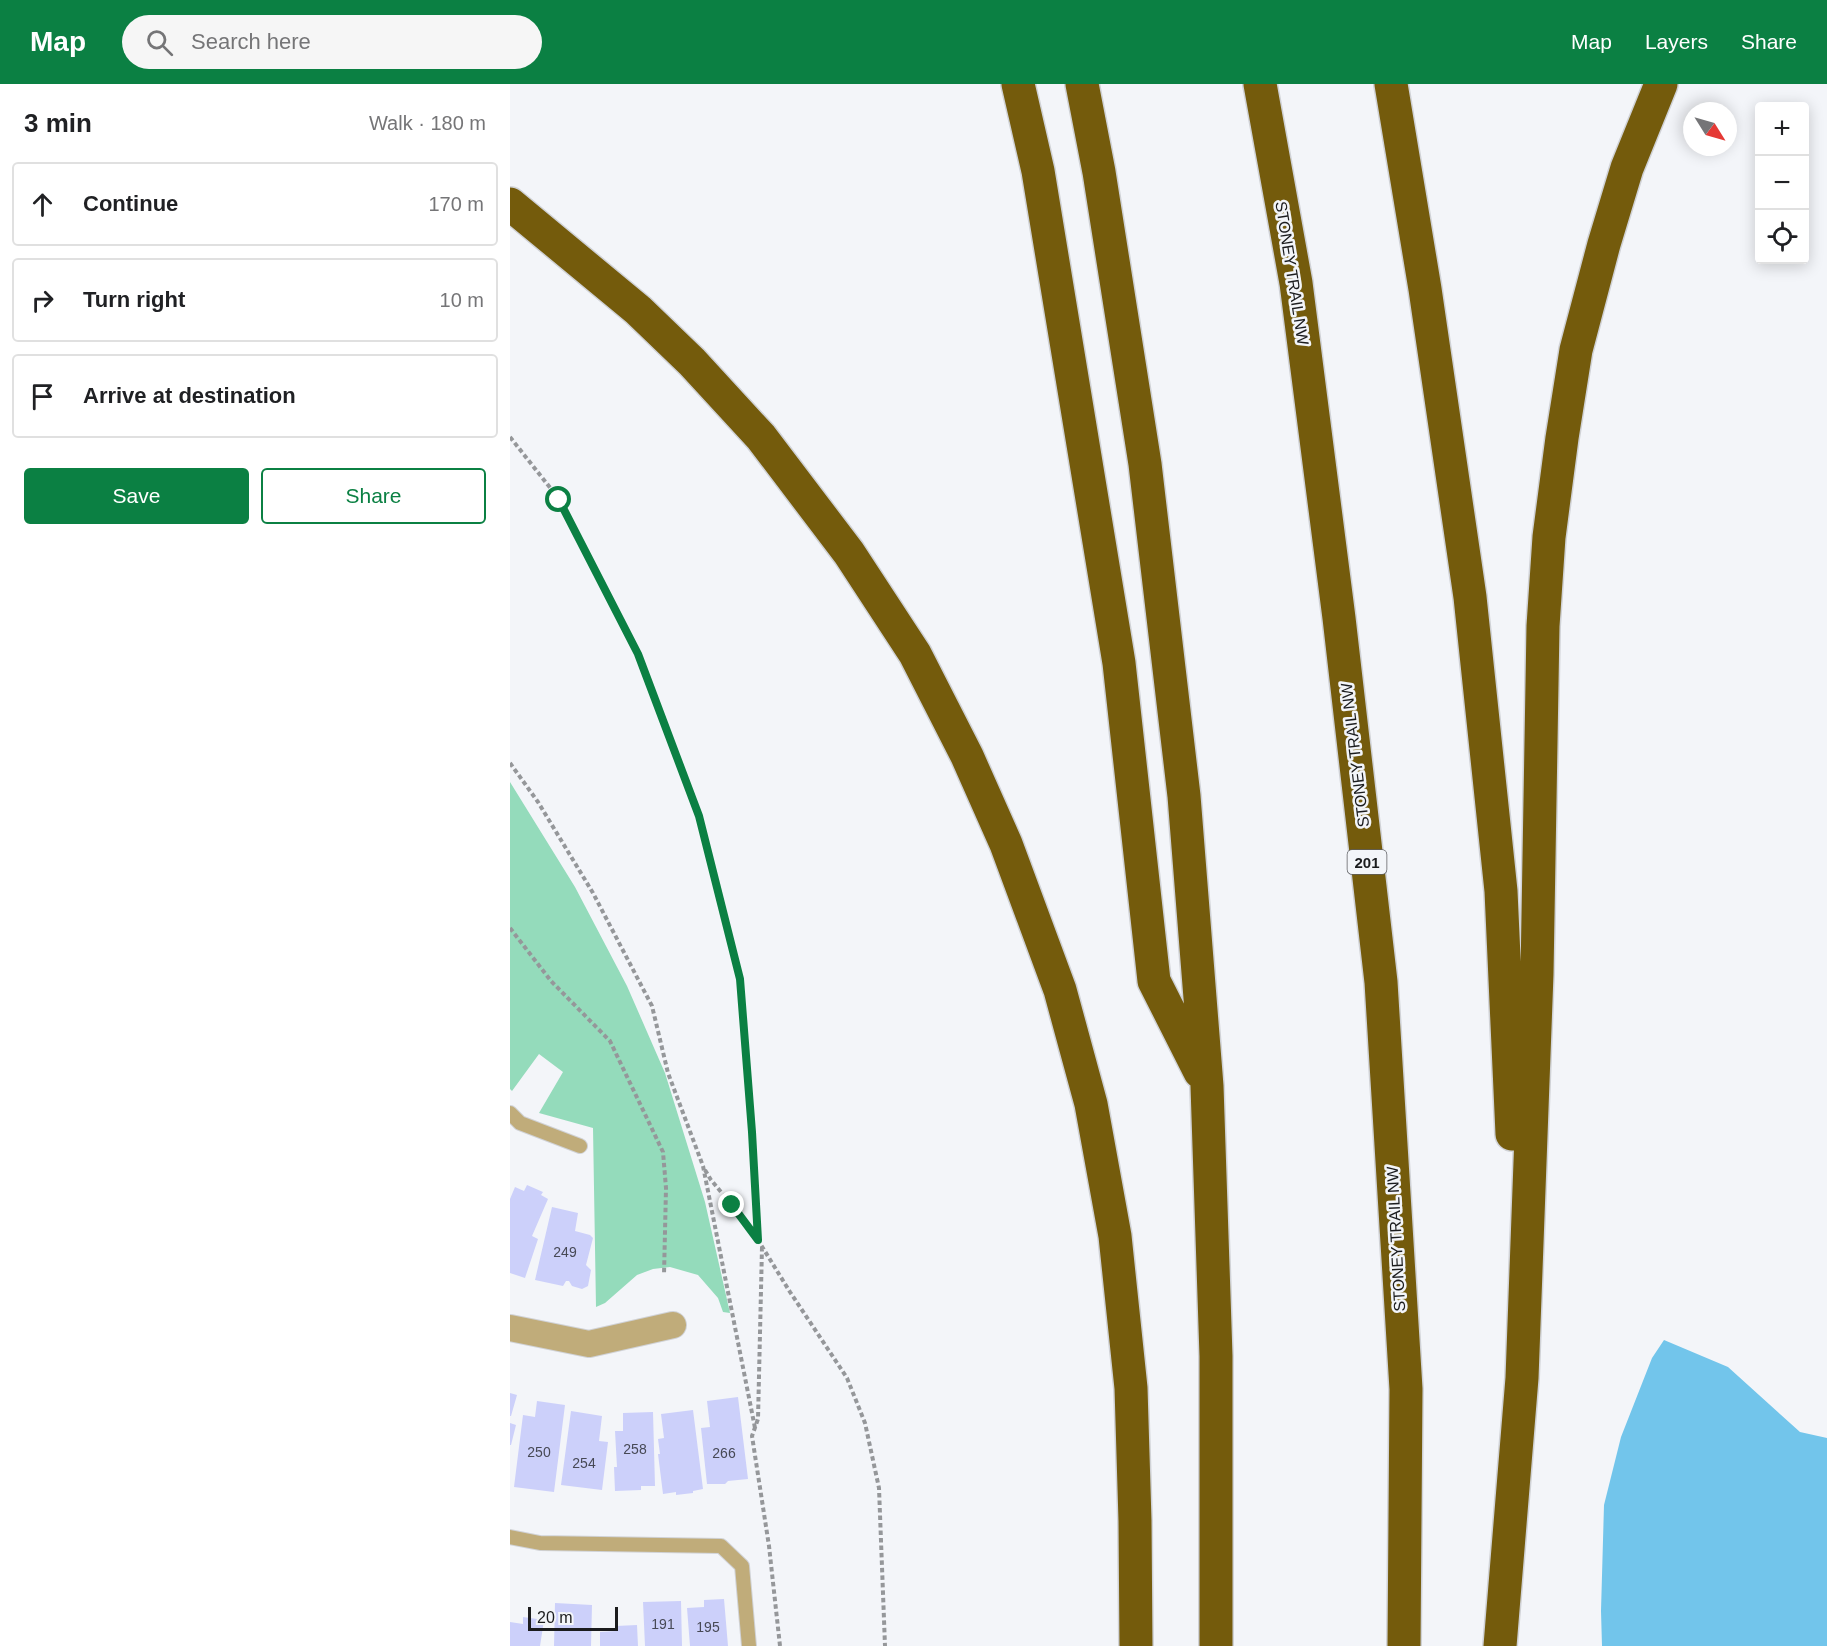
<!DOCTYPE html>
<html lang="en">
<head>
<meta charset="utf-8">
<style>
	:root { --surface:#fff; --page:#f6f6f6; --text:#202124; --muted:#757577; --line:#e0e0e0; --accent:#0b8043 }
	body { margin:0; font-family:Arial,sans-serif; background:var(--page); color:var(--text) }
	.controls { position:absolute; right:18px; top:18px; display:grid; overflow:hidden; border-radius:6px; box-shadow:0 3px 15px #0003 }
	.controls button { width:54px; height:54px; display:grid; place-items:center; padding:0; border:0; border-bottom:2px solid var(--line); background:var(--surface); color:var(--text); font:30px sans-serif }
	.compass { position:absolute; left:1173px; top:18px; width:54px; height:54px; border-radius:50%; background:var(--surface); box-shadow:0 3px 15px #0003; rotate:127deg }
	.scale { position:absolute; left:18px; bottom:15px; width:90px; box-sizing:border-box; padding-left:6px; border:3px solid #1b1c1e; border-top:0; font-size:16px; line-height:21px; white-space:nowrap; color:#1b1c1e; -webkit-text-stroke:4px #f3f5f9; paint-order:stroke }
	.stop { position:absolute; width:18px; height:18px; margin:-14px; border:4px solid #0b8043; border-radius:50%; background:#fff }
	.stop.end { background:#0b8043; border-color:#fff; box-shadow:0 2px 6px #0008 }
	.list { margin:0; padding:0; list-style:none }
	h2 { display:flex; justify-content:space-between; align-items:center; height:78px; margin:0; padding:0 24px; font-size:26px }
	h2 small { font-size:20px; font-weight:400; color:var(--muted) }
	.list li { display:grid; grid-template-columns:39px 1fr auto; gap:18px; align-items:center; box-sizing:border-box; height:84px; margin:0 12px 12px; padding:0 12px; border:2px solid var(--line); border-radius:6px }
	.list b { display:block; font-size:22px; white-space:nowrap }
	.list em { font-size:20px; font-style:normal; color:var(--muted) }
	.actions { display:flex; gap:12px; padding:18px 24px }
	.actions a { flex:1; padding:14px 0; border:2px solid var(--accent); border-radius:6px; text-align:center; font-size:21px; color:var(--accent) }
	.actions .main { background:var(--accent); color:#fff }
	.icon { flex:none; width:33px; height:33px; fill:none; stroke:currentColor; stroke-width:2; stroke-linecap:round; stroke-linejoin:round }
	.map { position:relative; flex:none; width:1317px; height:1562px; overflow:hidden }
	header { display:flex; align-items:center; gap:36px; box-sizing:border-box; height:84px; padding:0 30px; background:var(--accent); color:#fff }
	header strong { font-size:28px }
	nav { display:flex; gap:33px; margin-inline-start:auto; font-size:21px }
	.search { width:420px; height:54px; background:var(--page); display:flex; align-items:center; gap:15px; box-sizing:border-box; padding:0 21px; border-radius:33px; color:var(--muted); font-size:22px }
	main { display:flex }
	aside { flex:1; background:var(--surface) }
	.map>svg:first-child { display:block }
</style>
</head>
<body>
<header>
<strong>Map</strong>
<div class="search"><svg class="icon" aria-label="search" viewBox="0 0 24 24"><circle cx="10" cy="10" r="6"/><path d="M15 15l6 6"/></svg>Search here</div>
<nav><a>Map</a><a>Layers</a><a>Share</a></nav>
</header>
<main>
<aside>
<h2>3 min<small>Walk · 180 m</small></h2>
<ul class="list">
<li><svg class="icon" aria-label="ahead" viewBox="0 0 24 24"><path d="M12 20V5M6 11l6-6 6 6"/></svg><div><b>Continue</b></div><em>170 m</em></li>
<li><svg class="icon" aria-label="right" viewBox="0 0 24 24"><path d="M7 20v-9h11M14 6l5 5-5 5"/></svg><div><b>Turn right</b></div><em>10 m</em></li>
<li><svg class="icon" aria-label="arrive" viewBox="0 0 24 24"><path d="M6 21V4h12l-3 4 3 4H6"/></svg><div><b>Arrive at destination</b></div></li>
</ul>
<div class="actions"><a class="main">Save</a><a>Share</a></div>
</aside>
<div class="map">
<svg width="1317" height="1562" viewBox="0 0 1317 1562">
	<rect width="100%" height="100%" fill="#f3f5f9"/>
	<!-- green -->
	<path fill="#94dbbb" d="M0,698L65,803L117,902L155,989L195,1118L220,1229L213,1228L208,1214L188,1191L160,1183L143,1185L127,1191L95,1219L86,1223L83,1044L29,1029L53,988L29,970L2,1007L0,1005Z"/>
	<!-- water -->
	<path fill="#72c5eb" d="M1154,1256L1218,1283L1290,1348L1317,1354V1562H1092L1091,1527L1094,1421L1111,1353L1142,1274Z"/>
	<!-- building -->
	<path fill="#ccd0fa" d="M17,1101L33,1108L31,1111L38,1115L22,1152L28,1155L15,1194L0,1189V1115L5,1103L14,1107Z
		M42,1123L68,1129L65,1147L80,1151L83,1154L76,1181L81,1186L78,1202L72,1205L62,1202L59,1197H56L53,1202L25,1196Z
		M0,1309L7,1311L1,1332H0Z
		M228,1313L238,1395L218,1397L215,1400H197L191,1344L200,1343L197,1317Z
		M27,1317L55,1321L44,1408L4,1403L13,1331L25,1333Z
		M183,1326L193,1405L183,1407V1409L166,1411V1408L153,1410L148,1370H150L148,1355L154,1354L151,1330Z
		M61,1327L92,1332L89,1357L98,1358L92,1406L51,1401Z
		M143,1328L145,1402H131V1406L105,1407L104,1383H107L105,1347H113V1329Z
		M0,1339L6,1341L1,1361H0Z
		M214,1515L218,1562H180L177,1524L194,1523V1516Z
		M171,1517L172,1562H135L133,1518Z
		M45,1519L82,1521L81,1562H44Z
		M13,1533L34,1536L30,1562H0V1538L13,1540Z
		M127,1541L128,1562H90V1548L106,1547V1542Z"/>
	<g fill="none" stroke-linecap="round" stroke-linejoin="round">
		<defs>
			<path id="service" d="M0,1029L10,1039L70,1062
				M0,1453L30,1459L211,1462L232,1482L239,1562"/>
			<path id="minor" d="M0,1244L79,1260L163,1241"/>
			<path id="motorway" d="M508,0L528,87L609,579L644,897L690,988
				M572,0L589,88L635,380L674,712L697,1002L706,1272V1562
				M750,0L786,199L829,534L871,898L896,1305L894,1562
				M881,0L915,205L960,513L991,807L1002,1050
				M0,120L128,226L182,278L251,353L339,469L405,570L457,672L496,760L550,906L581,1020L605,1152L621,1304L625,1437L626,1562
				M990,1562L1012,1294L1027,890L1033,542L1039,453L1052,354L1066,266L1094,160L1117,84L1151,0"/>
		</defs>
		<!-- service casing -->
		<use href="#service" stroke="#d0d2d6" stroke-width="16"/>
		<!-- minor casing -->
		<use href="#minor" stroke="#d0d2d6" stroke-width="28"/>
		<!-- motorway casing -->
		<use href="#motorway" stroke="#d0d2d6" stroke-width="36"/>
		<!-- path -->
		<path stroke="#95979a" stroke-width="4" stroke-dasharray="4.5 3" stroke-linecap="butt" d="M0,353L49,415L128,570L189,732L230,895L242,1048L248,1156L280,1208L337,1294L355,1339L369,1404L375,1562
			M0,679L28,718L83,809L142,922L158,989L193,1082L245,1344
			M0,844L41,897L100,957L153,1068L156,1104L154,1191
			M195,1086L201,1096L222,1121L247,1154
			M252,1163L248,1335L242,1352L259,1462L270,1562"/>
		<!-- service -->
		<use href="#service" stroke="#c0ac7a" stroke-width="14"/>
		<!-- minor -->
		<use href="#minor" stroke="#c0ac7a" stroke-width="26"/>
		<!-- motorway -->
		<use href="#motorway" stroke="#745b0c" stroke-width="33"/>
	</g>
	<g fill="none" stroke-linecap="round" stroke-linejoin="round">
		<!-- route -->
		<path stroke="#0b8043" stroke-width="8" d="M49,416L128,570L189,732L230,895L242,1048L248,1156L222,1121"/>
	</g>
	<g text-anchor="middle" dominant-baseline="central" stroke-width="5" stroke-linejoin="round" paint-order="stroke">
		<!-- number labels -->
		<g font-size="14" fill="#474955">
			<text x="55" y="1168">249</text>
			<text x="125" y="1365">258</text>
			<text x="29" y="1368">250</text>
			<text x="214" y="1369">266</text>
			<text x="74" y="1379">254</text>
			<text x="153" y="1540">191</text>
			<text x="198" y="1543">195</text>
		</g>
		<!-- shield labels -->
		<rect fill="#f3f5f9" stroke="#5c5d60" stroke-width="1.5" x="837.5" y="766" width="39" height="24" rx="4.5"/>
		<g font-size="15" font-weight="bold" fill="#1b1c1e">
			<text x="857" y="778">201</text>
		</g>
		<!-- street labels -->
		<g font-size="16" fill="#1b1c1e" stroke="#f3f5f9">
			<text transform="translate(782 189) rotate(81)">STONEY TRAIL NW</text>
			<text transform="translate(845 671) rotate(-97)">STONEY TRAIL NW</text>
			<text transform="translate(886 1155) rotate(-93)">STONEY TRAIL NW</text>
		</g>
	</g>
</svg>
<div class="controls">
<button>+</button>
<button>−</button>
<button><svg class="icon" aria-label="locate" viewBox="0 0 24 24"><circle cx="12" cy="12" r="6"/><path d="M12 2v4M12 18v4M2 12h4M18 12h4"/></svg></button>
</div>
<svg class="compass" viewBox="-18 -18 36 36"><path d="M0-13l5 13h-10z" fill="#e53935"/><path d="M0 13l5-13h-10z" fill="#757577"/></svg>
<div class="scale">20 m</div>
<div class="stop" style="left:49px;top:416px"></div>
<div class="stop end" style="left:222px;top:1121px"></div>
</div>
</main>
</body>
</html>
